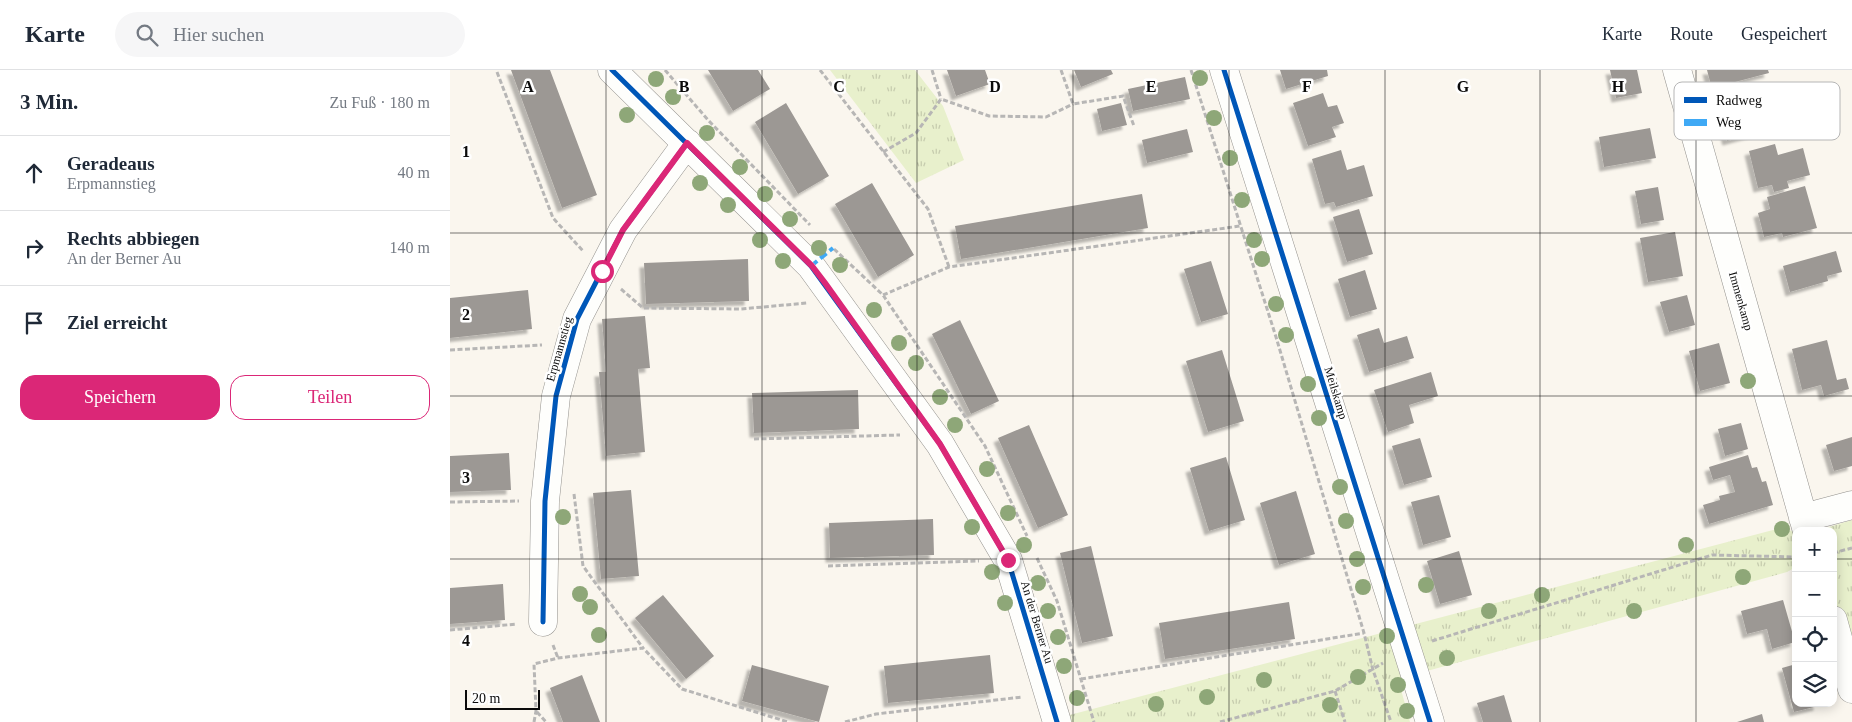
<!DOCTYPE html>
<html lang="de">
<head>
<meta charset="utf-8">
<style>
	:root { --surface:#fff; --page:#f6f6f7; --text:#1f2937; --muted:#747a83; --line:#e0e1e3; --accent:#db2777 }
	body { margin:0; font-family:Georgia,serif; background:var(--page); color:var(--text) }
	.controls { position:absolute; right:15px; bottom:15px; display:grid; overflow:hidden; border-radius:10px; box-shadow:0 2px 12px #0003 }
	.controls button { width:45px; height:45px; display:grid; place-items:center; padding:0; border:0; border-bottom:1px solid var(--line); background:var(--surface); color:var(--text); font:25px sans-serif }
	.scale { position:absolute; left:15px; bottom:12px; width:75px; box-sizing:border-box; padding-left:5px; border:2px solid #0b0b0b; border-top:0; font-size:14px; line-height:18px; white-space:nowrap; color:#0b0b0b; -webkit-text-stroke:4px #fff; paint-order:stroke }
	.stop { position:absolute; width:15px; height:15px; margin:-11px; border:4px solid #db2777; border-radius:50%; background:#fff }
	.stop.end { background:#db2777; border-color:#fff; box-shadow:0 1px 5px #0008 }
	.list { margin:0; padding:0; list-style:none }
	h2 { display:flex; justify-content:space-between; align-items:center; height:65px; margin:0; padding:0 20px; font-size:21px }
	h2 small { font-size:16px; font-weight:400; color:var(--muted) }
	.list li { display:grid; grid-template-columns:32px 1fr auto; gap:15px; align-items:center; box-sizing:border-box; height:75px; padding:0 20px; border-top:1px solid var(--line) }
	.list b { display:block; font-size:19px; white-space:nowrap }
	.list p { margin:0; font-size:16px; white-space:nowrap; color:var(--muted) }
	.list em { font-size:16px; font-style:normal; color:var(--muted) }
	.actions { display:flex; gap:10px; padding:15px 20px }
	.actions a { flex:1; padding:11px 0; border:1px solid var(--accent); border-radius:15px; text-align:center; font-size:18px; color:var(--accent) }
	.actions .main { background:var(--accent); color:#fff }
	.icon { flex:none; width:28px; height:28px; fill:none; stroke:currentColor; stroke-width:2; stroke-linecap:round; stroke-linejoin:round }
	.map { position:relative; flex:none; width:1402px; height:652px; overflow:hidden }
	header { display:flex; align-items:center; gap:30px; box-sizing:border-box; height:70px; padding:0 25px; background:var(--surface); border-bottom:1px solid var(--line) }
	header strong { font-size:24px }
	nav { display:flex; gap:28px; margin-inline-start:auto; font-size:18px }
	.search { width:350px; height:45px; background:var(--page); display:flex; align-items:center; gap:12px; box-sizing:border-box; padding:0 18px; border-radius:28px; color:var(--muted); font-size:19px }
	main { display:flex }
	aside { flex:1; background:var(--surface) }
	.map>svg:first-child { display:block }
</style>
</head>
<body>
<header>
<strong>Karte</strong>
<div class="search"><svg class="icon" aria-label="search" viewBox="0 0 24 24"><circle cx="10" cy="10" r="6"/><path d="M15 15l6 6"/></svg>Hier suchen</div>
<nav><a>Karte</a><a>Route</a><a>Gespeichert</a></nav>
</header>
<main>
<aside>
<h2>3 Min.<small>Zu Fuß · 180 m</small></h2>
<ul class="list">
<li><svg class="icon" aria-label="ahead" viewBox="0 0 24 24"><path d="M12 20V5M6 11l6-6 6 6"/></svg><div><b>Geradeaus</b><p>Erpmannstieg</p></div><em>40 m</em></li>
<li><svg class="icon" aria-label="right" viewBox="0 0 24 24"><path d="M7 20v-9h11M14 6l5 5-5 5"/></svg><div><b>Rechts abbiegen</b><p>An der Berner Au</p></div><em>140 m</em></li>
<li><svg class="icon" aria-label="arrive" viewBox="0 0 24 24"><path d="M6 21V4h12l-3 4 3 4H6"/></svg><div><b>Ziel erreicht</b></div></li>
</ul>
<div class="actions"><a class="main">Speichern</a><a>Teilen</a></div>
</aside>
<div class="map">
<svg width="1402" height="652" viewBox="0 0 1402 652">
	<defs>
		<pattern id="grass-tufts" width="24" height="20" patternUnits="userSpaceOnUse" patternTransform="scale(1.25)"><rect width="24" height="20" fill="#e8f0cc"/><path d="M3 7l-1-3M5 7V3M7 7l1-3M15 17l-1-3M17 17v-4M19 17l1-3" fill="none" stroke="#c6ccae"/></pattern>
		<filter id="shadow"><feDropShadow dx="-4.5" dy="4.5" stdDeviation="1" flood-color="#0004"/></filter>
	</defs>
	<rect width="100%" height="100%" fill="#faf6ee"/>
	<!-- grass -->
	<path fill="url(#grass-tufts)" d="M380,0H465L493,36L514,90L466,113Z
		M1402,450V592L1383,531V461H1366Z
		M1323,460L1350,461H1346V497L1337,502L948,609L960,652H593Z"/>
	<!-- building -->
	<path fill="#9c9894" filter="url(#shadow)" d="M61,0H100L147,125L112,138Z
		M258,0H308L320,19L283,41Z
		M497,0H535L540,14L506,26Z
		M624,0H661L663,4L631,17Z
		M830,0H877L878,6L836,19Z
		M1160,0H1187L1192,23L1166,28Z
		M1257,0H1318L1319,3L1285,12L1287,17L1278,20L1277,15L1262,19Z
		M735,7L740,29L683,41L678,19Z
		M873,23L878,37L887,35L894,53L882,57L886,67L858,76L843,33Z
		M1296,27L1299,38L1307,36L1314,61L1277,71L1270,47L1273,46L1270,34Z
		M336,33L379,106L348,124L305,52Z
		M671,33L677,55L652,61L647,39Z
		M1200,58L1206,88L1154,97L1149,67Z
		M737,59L743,82L697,93L692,70Z
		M1325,74L1328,85L1353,78L1360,105L1337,111L1339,118L1324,122L1322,115L1308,118L1299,81Z
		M891,80L897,100L914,95L923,126L886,137L884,132L875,134L862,89Z
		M422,113L464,185L428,207L385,134Z
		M1355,116L1367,158L1333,167L1332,163L1314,167L1308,143L1320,139L1317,127Z
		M1208,117L1214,150L1191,154L1185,121Z
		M692,124L698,158L511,189L505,156Z
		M909,139L923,184L897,192L883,147Z
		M1225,162L1233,206L1198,212L1190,168Z
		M1386,181L1392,202L1377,206L1378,211L1340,222L1333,196Z
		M298,189L299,231L196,234L194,193Z
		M761,191L778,244L751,252L734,199Z
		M915,200L927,239L900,247L888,209Z
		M78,220L82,259L0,268V228Z
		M1237,225L1245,255L1219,262L1210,232Z
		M195,246L200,298L188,299L195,382L156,386L149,302H156L152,249Z
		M510,250L549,331L521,344L482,264Z
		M929,258L934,273L957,266L964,288L919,302L907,265Z
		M1377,270L1387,310L1396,308L1399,319L1374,326L1371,315L1352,320L1342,279Z
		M1269,273L1280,313L1250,321L1239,281Z
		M772,280L794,351L758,362L736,291Z
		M981,302L988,326L959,335L964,353L938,362L924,320Z
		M408,320L409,359L304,363L302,323Z
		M1291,353L1298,379L1275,386L1268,359Z
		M579,355L618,445L588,458L548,368Z
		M1402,367V396L1384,401L1376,375Z
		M970,368L982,407L954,415L942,376Z
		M59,383L61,420L0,422V386Z
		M1298,385L1302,398L1307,397L1312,412L1316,411L1323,435L1259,454L1253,435L1270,430L1269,426L1285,422L1280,405L1263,410L1259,397Z
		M776,387L795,450L759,461L740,398Z
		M181,420L189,506L151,509L143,423Z
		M846,421L865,484L829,495L810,433Z
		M989,425L1001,467L973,475L961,432Z
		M483,449L484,485L380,488L379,453Z
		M641,476L663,566L632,573L610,483Z
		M1009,481L1022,525L990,534L977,491Z
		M53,514L55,550L0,554V518Z
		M213,525L264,586L236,609L185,548Z
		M1333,530L1345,572L1322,579L1317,559L1297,564L1291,541Z
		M839,532L845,569L715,589L709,553Z
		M540,585L544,623L438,633L434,596Z
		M1346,594V633H1368V636L1344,642L1332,598Z
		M302,595L379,616L369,652L292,631Z
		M132,605L150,652H113L100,618Z
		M1054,625L1062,652H1033L1027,633Z
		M1312,644L1314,652H1287Z"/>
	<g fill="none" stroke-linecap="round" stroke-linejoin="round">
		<defs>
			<path id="street" d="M162,0L361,196L490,374L558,490L607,652
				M774,0L980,652
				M1227,0L1357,461
				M1353,448L1402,435
				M1383,550L1402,619
				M93,552L95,431L106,326L127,249L173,160L237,73"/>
		</defs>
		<!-- street casing -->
		<use href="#street" stroke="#93918d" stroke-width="29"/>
		<!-- path -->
		<path stroke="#b7b6b5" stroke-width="3" stroke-dasharray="5 2.5" stroke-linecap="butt" d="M215,0L258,50L360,155
			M370,0L478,139L499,197
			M482,0L491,29
			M611,0L623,34L673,26L684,56
			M741,0L826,267L914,563L923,600L941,652
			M47,2L103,148L133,181
			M433,82L466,63L491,29L539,46L596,47L623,34
			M384,179L433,225L535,376L577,466
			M171,219L193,238L291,239L357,233
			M433,225L499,197L790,156
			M0,280L92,275
			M304,369L450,365
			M124,424L133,496L193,578
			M0,432L69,431
			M1383,483L1402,478
			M587,488L607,531L644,652
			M378,496L529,491
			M0,560L67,554
			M982,571L1262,485L1346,487
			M103,575L108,588
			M631,609L914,563
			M885,621L895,652
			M87,642L96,652
			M84,652L86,641L84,594L108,588L193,578L232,619L338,652
			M395,652L426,644L572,627
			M770,652L885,621L933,593"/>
		<!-- street -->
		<use href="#street" stroke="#fefefc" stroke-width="28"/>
		<!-- quiet -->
		<path stroke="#3fa9f5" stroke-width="4" stroke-dasharray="8 4" stroke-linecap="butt" d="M361,196L383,178"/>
		<defs>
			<path id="cycleway" d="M162,0L361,196L490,374L558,490L607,652
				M774,0L980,652
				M93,552L95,431L106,326L127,249L173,160L237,73"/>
		</defs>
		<!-- cycleway casing -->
		<use href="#cycleway" stroke="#fff" stroke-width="8"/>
		<!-- cycleway -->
		<use href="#cycleway" stroke="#0057b8" stroke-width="5"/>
	</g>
	<!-- trees -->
	<g fill="#8ea778">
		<circle cx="750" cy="8" r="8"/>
		<circle cx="206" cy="9" r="8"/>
		<circle cx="223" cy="27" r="8"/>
		<circle cx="177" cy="45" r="8"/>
		<circle cx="764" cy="48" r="8"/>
		<circle cx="257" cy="63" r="8"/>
		<circle cx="780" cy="88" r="8"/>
		<circle cx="290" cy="97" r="8"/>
		<circle cx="250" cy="113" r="8"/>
		<circle cx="315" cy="124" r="8"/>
		<circle cx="792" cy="130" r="8"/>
		<circle cx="278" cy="135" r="8"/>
		<circle cx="340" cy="149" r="8"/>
		<circle cx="310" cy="170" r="8"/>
		<circle cx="804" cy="170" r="8"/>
		<circle cx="369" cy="178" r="8"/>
		<circle cx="812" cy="189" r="8"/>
		<circle cx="333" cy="191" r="8"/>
		<circle cx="390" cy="195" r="8"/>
		<circle cx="826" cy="234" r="8"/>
		<circle cx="424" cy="240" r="8"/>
		<circle cx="836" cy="265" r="8"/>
		<circle cx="449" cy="273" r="8"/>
		<circle cx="466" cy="293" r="8"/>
		<circle cx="1298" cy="311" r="8"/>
		<circle cx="858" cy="314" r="8"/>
		<circle cx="490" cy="327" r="8"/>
		<circle cx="869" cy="348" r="8"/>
		<circle cx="505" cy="355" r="8"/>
		<circle cx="537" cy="399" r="8"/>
		<circle cx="890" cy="417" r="8"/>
		<circle cx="558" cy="443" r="8"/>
		<circle cx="113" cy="447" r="8"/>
		<circle cx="896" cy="451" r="8"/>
		<circle cx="522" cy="457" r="8"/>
		<circle cx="1332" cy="459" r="8"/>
		<circle cx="574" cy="475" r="8"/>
		<circle cx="1236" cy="475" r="8"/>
		<circle cx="907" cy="489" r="8"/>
		<circle cx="542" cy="502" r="8"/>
		<circle cx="1293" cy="507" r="8"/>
		<circle cx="588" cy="513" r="8"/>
		<circle cx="976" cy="515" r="8"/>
		<circle cx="913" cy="517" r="8"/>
		<circle cx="130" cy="524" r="8"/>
		<circle cx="1092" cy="525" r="8"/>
		<circle cx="555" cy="533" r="8"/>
		<circle cx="140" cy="537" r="8"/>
		<circle cx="598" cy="541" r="8"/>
		<circle cx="1039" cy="541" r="8"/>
		<circle cx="1184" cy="541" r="8"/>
		<circle cx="149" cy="565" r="8"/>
		<circle cx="937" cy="566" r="8"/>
		<circle cx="608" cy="567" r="8"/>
		<circle cx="997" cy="588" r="8"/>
		<circle cx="614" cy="596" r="8"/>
		<circle cx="908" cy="607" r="8"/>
		<circle cx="814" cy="610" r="8"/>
		<circle cx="948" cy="615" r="8"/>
		<circle cx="757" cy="627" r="8"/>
		<circle cx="627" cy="628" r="8"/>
		<circle cx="706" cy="634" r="8"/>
		<circle cx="880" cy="635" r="8"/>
		<circle cx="957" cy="641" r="8"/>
	</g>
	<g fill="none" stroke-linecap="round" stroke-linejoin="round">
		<!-- route -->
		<path stroke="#db2777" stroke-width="6" d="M152,201L173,160L237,73L362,196L375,213L490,374L558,490"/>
	</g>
	<!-- grid -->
	<path fill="none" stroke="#0b0b0b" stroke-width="1" stroke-opacity="0.55" d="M156,0V652M312,0V652M467,0V652M623,0V652M779,0V652M935,0V652M1090,0V652M1246,0V652M0,163H1402M0,326H1402M0,489H1346M1383,489H1402"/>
	<g text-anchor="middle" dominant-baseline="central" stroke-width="5" stroke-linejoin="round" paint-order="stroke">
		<!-- street labels -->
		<g font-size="12" fill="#0b0b0b" stroke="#fff">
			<text transform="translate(1291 231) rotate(74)">Immenkamp</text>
			<text transform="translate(109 279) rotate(-74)">Erpmannstieg</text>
			<text transform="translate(886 323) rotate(73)">Meilskamp</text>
			<text transform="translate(587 552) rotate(73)">An der Berner Au</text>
		</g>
	</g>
	<!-- legend -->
	<rect x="1224" y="12" width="166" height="58" rx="8" fill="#fff" stroke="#b6b6b6" stroke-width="1"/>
	<rect x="1234" y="27" width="23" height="6" fill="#0057b8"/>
	<rect x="1234" y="49" width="23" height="7" fill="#3fa9f5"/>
	<g font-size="14" fill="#0b0b0b">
		<text x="1266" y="35">Radweg</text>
		<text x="1266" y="57">Weg</text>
	</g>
	<g font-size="16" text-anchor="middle" font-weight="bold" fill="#0b0b0b" stroke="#fff" stroke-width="5" stroke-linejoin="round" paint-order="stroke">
		<text x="78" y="22">A</text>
		<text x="234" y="22">B</text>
		<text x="389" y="22">C</text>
		<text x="545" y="22">D</text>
		<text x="701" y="22">E</text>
		<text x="857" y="22">F</text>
		<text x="1013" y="22">G</text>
		<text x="1168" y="22">H</text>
		<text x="16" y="87">1</text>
		<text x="16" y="250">2</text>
		<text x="16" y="413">3</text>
		<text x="16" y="576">4</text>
	</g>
</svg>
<div class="controls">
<button>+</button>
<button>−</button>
<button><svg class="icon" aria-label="locate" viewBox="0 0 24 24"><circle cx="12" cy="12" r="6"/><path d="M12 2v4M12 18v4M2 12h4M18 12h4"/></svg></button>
<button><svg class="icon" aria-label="layers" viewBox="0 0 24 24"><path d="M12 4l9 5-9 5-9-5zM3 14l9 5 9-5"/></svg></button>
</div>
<div class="scale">20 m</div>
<div class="stop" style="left:152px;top:201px"></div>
<div class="stop end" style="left:558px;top:490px"></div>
</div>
</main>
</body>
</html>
